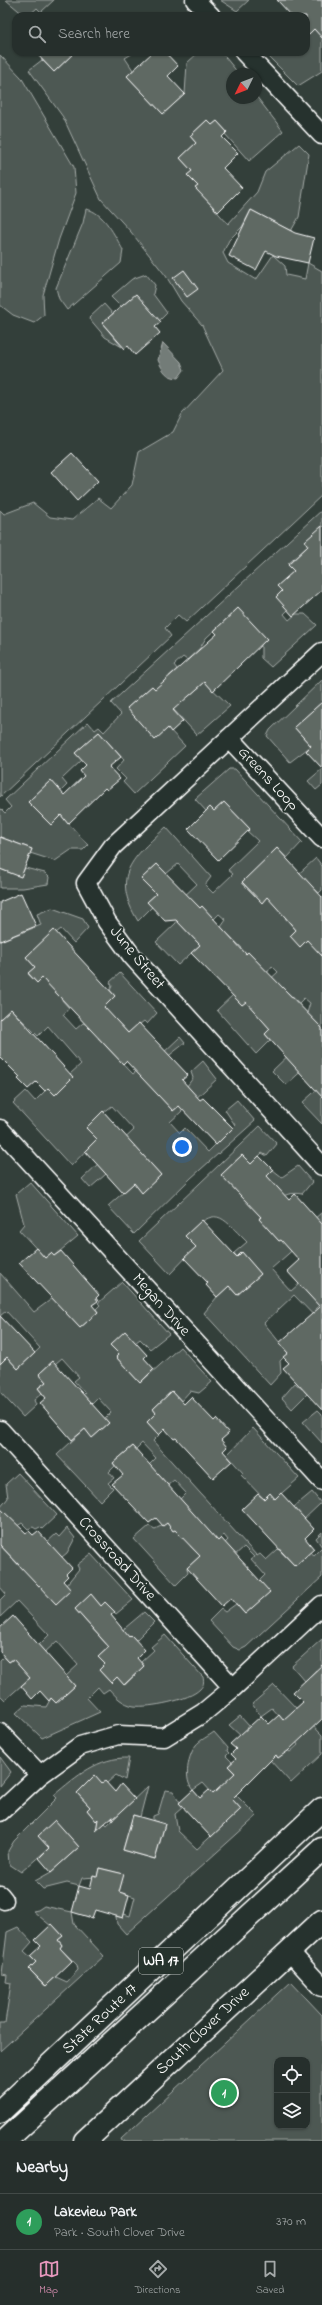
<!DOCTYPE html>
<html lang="en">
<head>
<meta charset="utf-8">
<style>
	:root { --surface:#262f2c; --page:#2e3734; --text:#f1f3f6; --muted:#a4a9a9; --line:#424a48; --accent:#e797bd }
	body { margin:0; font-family:"Indie Flower",sans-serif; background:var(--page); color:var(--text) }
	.controls { position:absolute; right:12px; bottom:12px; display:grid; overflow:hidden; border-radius:8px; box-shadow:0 1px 3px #0004 }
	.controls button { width:36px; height:36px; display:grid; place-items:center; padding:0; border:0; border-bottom:1px solid var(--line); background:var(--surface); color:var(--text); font:20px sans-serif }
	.compass { position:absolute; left:226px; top:68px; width:36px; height:36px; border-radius:50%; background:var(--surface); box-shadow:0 1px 3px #0004; rotate:227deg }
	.you { position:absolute; left:182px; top:1147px; width:14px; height:14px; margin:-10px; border:3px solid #fff; border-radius:50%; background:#1a73e8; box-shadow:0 0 0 6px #1a73e833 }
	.badge { display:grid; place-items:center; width:26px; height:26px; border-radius:50%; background:var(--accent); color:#fff; font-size:13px; font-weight:700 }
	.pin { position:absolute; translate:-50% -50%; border:2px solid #fff; box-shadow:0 1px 4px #0006 }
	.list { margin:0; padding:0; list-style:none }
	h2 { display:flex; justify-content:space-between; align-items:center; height:52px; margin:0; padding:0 16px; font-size:17px }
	h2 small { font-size:13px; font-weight:400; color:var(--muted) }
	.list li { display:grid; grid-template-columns:26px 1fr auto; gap:12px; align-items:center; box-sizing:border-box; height:56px; padding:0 16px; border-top:1px solid var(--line) }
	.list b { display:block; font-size:15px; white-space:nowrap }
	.list p { margin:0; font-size:13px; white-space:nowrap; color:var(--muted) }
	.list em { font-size:13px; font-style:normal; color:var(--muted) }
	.icon { flex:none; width:22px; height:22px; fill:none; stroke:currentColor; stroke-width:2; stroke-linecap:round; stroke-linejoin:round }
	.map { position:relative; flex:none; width:322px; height:2141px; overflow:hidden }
	.search { position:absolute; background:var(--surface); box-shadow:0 1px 3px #0004; left:12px; right:12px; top:12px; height:44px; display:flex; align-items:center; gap:10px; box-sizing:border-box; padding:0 14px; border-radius:12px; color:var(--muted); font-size:15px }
	.sheet { height:108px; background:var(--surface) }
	nav { display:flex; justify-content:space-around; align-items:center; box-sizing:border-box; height:56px; border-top:1px solid var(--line); background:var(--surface); font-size:11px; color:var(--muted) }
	nav a { display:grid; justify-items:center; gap:2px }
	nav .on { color:var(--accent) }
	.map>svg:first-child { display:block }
</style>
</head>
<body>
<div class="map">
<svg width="322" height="2141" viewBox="0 0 322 2141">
	<rect width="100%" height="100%" fill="#333f3a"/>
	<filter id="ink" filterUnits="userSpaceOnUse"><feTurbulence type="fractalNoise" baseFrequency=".025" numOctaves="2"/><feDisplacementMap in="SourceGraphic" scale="8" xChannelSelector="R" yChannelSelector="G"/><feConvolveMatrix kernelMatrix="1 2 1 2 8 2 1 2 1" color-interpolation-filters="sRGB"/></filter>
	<g filter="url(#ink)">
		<!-- green -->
		<path fill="#4d5853" stroke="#a6aca9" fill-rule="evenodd" d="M6,0H54L41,12L37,8L28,16H25Z
			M220,0H249L237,11Z
			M314,29L322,37V71L298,86L264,52H306V31L309,34Z
			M75,52H135L125,58L133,70L127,76L163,114L185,94L187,63L199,52H221L239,74H232V98H256V96L283,131L249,161L225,134L227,132L217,121L212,125L207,120L190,136L196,143L180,158L192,171L188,175L203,181L196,188L228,224L257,192L265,172L299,144L309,154L299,217L291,231L251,210L242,227L229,240L223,253L228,263L256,280L273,255L285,266L286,275L305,279L308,263L322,271V495L186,622L178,615L165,628L171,636L0,797V510L4,514L33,503L50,517L72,520L98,498L111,508L132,485L139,452L173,432L182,414L223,370L202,325L181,301L166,276L131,232L101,199L63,117L29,70L42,60L54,72Z
			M0,55L21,77L74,167L76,193L59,239L43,295L44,315L34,323L13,315L0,305Z
			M86,209C104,212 115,236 123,250L121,263L67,310L59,299L56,288L83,223Z
			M146,274L155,285L153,294L167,313L159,321L136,294L121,307L111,297L132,279Z
			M104,304L113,314L102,323L122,347L105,337L89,318Z
			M322,510V526L308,546L288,564L294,571L278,586L282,591L288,610L284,614L289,620L296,614H305L317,625L271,667L261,658V645L267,639L237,609L206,638L200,648L187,660L183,657L174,665L177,669L169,676L188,697L205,682L230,706L197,735L152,686L127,708L155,739L168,728L185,746L134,794L123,782L126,779L116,769L124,760L99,732L75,753L82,760L62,779L67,785L61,791L50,781L29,801L51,825L61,815L88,845L83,850H71L55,861L30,853L32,849L0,837V808L5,813L11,807L5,800L88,722L95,730L99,727L104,732L121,714L111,703Z
			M322,680V705L320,704L294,727L311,746L290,762L267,736L270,730Z
			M229,769H235L302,842L287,858L277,848L242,883L262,902L267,897L270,900L316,858L322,866V890L319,893L315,889L285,918L296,930L300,947L307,940L322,944V1048L307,1066L286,1085L272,1071L319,1026L307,1013L310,1003L304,998L299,1003L287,992L260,1017L270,1029L265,1034L270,1040L256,1054L217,1010L233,995L242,1005L278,972L272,966L267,973L248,952L230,969L227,964L242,948L221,927L226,920L219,914L214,919L182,926L200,945L178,965L156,942L176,923L181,899L197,884L178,864L166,874L157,864L141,879L156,894L147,902L152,907L138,921C110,875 133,858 166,827L211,877L205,885L213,893L233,874L228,870L258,841L247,831L250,829L224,802L214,811L210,807L206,811L195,799Z
			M322,769V785L316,790L308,781Z
			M25,868L45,873L49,877L48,884L23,888H0V869L11,873L13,869L23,872Z
			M52,908L83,919L88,928L74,943L61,929L56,933L54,931L26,957L35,967L28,974L37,983L42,978L88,975L62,1000L69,1008L63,1015L76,1029L83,1023L85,1024L115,996L110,990L112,986L110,982L120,973L157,1013L147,1024L144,1021L128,1033L117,1021L98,1038L133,1074L158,1052L162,1054L180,1037L185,1043L142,1077L173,1111L193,1093L187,1086L193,1078L191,1072L203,1061L217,1079L170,1122L180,1133L185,1128L208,1152L235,1125L225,1110L237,1100L255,1121L191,1178L134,1234L108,1206L134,1183L142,1192L161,1175L136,1148L90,1188L82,1179L134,1130L112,1106L104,1112L103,1111L86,1128L97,1139L71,1166L13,1103L26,1091L35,1101L48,1088L55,1095L73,1077L70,1074L81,1064L48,1026L38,1036L11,1009L0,1019V941L41,925L37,914Z
			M322,1085V1124L302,1103Z
			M260,1126L277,1144L267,1156L262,1153L251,1164L242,1155L221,1175L244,1198L273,1170L282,1177L298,1166L312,1182L302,1194C280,1190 274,1205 259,1218L279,1241L285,1236L290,1241L322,1212V1224L271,1269L291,1291L299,1284L305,1290L308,1287L322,1303L315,1309L322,1317V1324L294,1295L264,1323L288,1353L280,1361L281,1373L270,1385L204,1313L217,1297L229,1286L237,1295L261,1274L242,1253L237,1257L234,1253L247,1242C219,1214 217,1206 186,1235L196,1247L170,1274L139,1241Z
			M30,1182L78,1236L54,1256L51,1253L45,1258L19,1230L24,1224L16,1194Z
			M0,1273L34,1312L53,1298L80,1328L98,1312L96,1309L100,1305L98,1303L122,1282L169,1334L150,1349L140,1339L135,1343L110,1345L119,1354L116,1357L140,1383L180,1347L212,1382L199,1393L190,1391L181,1401L172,1391L153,1409L156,1413L147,1422L159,1435L153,1441L257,1556L260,1554L266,1560L278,1549L295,1566L310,1552L314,1555L322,1547L316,1538L322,1532V1577L246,1647L240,1650L233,1647L209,1621L221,1609L225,1612L236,1604L245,1614L269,1592L259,1581L265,1575L251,1559L254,1557L244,1547L233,1557L222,1546L228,1540L224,1535L218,1541L207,1530L190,1546L200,1556L187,1568L188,1573L176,1585L134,1539L149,1526L155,1529L167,1523L173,1531L180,1499L186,1493L174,1480L168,1485L149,1465L156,1458L142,1443L136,1449L133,1446L113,1463L115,1466L109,1472L114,1478L108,1483L113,1488L100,1501L57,1455L85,1429L93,1437L109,1423L104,1419L111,1412L98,1398L92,1404L83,1395L85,1393L74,1381L79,1377L62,1358L55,1364L53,1361L39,1374L46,1382L38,1388L42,1393L34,1400L36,1405L23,1417L0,1392V1356L4,1360L7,1357L18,1369L40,1348L6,1311L0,1316Z
			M322,1370V1375L304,1391L307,1394L292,1409L282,1398L295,1383L302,1389Z
			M318,1410L322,1414V1443L303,1422Z
			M253,1428L299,1478L275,1499L270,1494L264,1499L241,1475L243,1473L227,1455Z
			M18,1473L57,1515L42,1529L40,1527L36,1529L33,1527L28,1529L22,1523L14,1528L0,1508L8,1498L6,1484Z
			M312,1492L321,1503L301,1522L297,1518L300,1514L294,1507Z
			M67,1528L75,1538L67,1553L34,1579L66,1585L79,1569L77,1565L91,1554L133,1600L116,1614L105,1602L101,1606L91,1595L75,1609L106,1644L144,1612L154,1622L136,1640L131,1635L117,1648L113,1643L98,1657L105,1664L99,1670L111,1683L117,1677L125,1685L144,1666L141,1662L154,1650L151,1647L165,1635L203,1677C204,1682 204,1685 200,1689C190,1700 149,1708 134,1706C123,1704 116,1697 109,1689L103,1693L98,1687L87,1698L100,1712L42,1738L16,1713L25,1705L46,1707L51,1698L56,1703L75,1686L66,1676L78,1665L57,1641L26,1670L31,1677L5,1700L0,1695V1661L4,1657L9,1662L39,1645L49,1635L17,1601L0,1617V1600L6,1594L0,1587V1545L20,1567L56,1534L59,1537Z
			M322,1639V1676L316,1670L305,1681L292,1666Z
			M274,1685L322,1735V1754L291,1783L247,1735L243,1738L229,1725L240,1716L278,1758L287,1750L290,1752L298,1745L283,1720L272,1708L261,1716L252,1704Z
			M214,1732L228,1748L227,1751L229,1753L226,1756L232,1762L228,1766L240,1779L231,1790L257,1816L126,1934L117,1924L116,1916L123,1918L124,1914L130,1916L135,1897L119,1892L123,1874L99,1868L97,1877L82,1878L79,1886L67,1883L43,1889L35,1881L51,1872L79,1847L55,1821L49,1848L21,1872L9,1864L8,1851L14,1841L57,1798L54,1795C77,1776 98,1757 129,1758L125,1780L116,1775L107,1783L105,1781L102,1783L94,1776L77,1793L90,1807L87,1810L96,1820L100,1818L107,1825L148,1786L140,1817L133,1815L123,1850L155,1859L165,1824L153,1821V1816L158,1814L165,1790L173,1791L183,1807L175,1814L178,1831L197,1849L241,1809L221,1787L213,1794L203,1783L193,1790C183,1780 188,1755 196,1745C200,1740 209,1736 214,1732Z
			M0,1757L11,1772L0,1786Z
			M44,1906L72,1912L74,1924L104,1956L0,2051V2023H5L11,1983L6,1982L7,1975L2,1974L7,1932L18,1927L32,1942L24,1951L36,1962L29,1969L45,1986L56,1977L67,1982L78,1970L77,1965L60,1948L62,1945L58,1940L63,1936L53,1925L51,1926L33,1911L38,1910Z
			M291,1982L322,2015V2141H122L121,2139ZM277,2060H307V2126H277Z"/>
		<!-- water -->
		<path fill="#737b78" stroke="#abb0ae" d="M163,343L181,362L184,370L178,378C166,377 163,371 158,360Z"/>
		<!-- building -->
		<path fill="#5f6964" stroke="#fff" d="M277,0H322V38L314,29L306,37V16H292Z
			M35,52H75L54,72Z
			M153,52H165L178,66L168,76L185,94L163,114L127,76Z
			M207,120L212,125L217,121L227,132L222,137L238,153L223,168L242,188L218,212L195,188L198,186L187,175L192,171L180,158L196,143L190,136Z
			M251,210L295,233L314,238L308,263L276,256L266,251L256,270L229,256Z
			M184,270L198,289L187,297L173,278Z
			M136,294L161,322L155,327L160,333L135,355L128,346L125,349L102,323Z
			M72,453L98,481L77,501L51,472Z
			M322,526V590L293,616L276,597L282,591L277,586L294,571L288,565L308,546L305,541Z
			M238,608L267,639L213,691L205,682L173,710L183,721L171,732L168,728L155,740L127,708L152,686L155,689L217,634L214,631Z
			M322,702V768L306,751L311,746L294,727Z
			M99,732L121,757L109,767L120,779L107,790L105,788L68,824L61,815L51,825L28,802L51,780L64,795L84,776L80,771L86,765L75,753Z
			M224,802L250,829L218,860L188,829L210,807L214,811Z
			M0,837L32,849L21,877L0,869Z
			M277,848L322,897V956L307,940L300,947L290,936L296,930L285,917L267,897L262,903L242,882Z
			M157,864L200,908L202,906L246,954L248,952L322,1028V1097L265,1034L270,1029L246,1002L242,1005L191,953L200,945L176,920L165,921L147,902L156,894L141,879Z
			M21,893L36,926L0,941V902Z
			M54,930L115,996L104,1007L128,1033L139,1023L188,1075L182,1080L200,1100L203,1098L233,1128L216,1145L179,1106L173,1111L126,1061L123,1064L42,978L37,983L28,973L35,967L26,957Z
			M11,1009L73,1077L55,1095L48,1088L45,1091L36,1082L28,1089L18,1079L20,1077L0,1057V1019Z
			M103,1111L161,1175L142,1193L134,1183L123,1193L85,1151L97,1139L86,1128Z
			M242,1155L251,1164L259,1156L273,1170L267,1176L289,1200L295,1194L322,1224V1410L283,1368L289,1363L283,1357L288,1353L279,1343L320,1307L287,1271L299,1260L281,1240L279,1241L259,1219L261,1217L221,1175Z
			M202,1220L233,1253L237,1257L242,1252L261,1274L237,1295L229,1286L217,1297L206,1285L208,1283L184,1258L196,1247L185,1236Z
			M36,1248L45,1258L51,1253L54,1256L61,1251L99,1295L96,1298L98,1301L92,1305L98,1312L80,1328L19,1263Z
			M0,1316L35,1353L18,1369L7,1357L0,1364Z
			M125,1331L147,1355L144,1358L154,1369L140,1383L116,1357L119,1354L110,1345Z
			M53,1361L109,1423L92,1438L85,1429L72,1440L40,1403L46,1398L38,1388L46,1382L39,1374Z
			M172,1391L184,1404L191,1397L214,1421L216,1419L229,1433L221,1440L227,1447L223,1451L232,1461L213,1478L176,1438L174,1439L165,1429L159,1435L147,1422L156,1413L153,1409Z
			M133,1446L218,1541L221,1538L270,1592L245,1614L231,1598L222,1606L187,1568L200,1556L175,1530L173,1531L167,1523L163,1526L156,1518L149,1523L112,1484L123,1475L113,1463Z
			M270,1493L275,1499L281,1493L314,1529L305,1538L314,1549L295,1566L242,1509L258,1494L264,1499Z
			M0,1508L26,1533L29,1531L33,1535L38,1531L72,1568L66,1574L68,1576L63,1581L71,1590L56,1604L0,1545Z
			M91,1594L101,1606L105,1602L115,1612L111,1615L129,1637L131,1635L145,1650L137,1658L144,1666L124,1685L117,1677L111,1683L99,1670L105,1664L98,1657L109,1647L75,1609Z
			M13,1616L75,1686L56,1703L51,1698L49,1701L40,1691L32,1699L21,1686L30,1678L13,1659L9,1662L0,1652V1628Z
			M322,1665V1719L288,1751L278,1758L276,1755L232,1799L241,1809L211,1837L179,1803L193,1790L200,1798L209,1790L213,1794L235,1773L228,1766L236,1759L231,1754L236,1749L230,1744L261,1716L269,1724L279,1715L283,1720L303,1702L293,1692Z
			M95,1775L102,1783L105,1781L115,1792L121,1784L135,1799L111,1821L113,1816L96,1831L98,1819L96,1821L87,1810L90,1807L77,1793Z
			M133,1815L165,1824L155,1859L123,1850Z
			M55,1820L79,1847L51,1872L39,1858L49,1848L38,1836Z
			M99,1868L124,1874L119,1892L129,1895L123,1918L95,1910L92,1918L72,1912L79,1886L90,1889L93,1876L97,1877Z
			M52,1924L63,1936L58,1940L62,1945L60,1948L72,1961L46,1986L29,1969L36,1962L30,1956L41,1946L35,1940Z"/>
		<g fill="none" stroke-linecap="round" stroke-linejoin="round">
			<defs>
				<path id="street" d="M195,0L211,16
					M244,52L322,135
					M322,652L113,846L86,883L107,922L132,956L322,1166
					M229,738L322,838
					M0,1129L322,1481
					M0,1430L233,1688
					M0,1733L40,1775
					M0,1812L40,1775L80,1746L118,1735L164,1737L203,1713L233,1688L322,1605
					M0,1895L4,1900
					M289,1951L322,1987"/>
				<path id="secondary" d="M85,2141L322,1921"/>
				<path id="highway" d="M0,2112L322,1809
					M5,2141L322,1849"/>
			</defs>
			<!-- street casing -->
			<use href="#street" stroke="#fff" stroke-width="21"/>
			<!-- secondary casing -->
			<use href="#secondary" stroke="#fff" stroke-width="25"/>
			<!-- highway casing -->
			<use href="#highway" stroke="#fff" stroke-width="25"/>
			<!-- street -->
			<use href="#street" stroke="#26332d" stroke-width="18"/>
			<!-- secondary -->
			<use href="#secondary" stroke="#26332d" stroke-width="22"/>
			<!-- highway -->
			<use href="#highway" stroke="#26332d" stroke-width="22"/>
		</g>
	</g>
	<g text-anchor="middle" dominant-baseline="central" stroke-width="4" stroke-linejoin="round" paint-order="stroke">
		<!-- shield labels -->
		<rect fill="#26332d" stroke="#bec2c0" stroke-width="1" x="139" y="1948" width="44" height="26" rx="3"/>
		<g font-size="15" font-weight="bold" fill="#fff">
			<text x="161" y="1961">WA 17</text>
		</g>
		<!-- street labels -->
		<g font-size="16" fill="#fff" stroke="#26332d">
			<text transform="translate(268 779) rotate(47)">Greens Loop</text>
			<text transform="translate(137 958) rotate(50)">June Street</text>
			<text transform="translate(161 1305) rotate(48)">Megan Drive</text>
			<text transform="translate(117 1559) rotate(48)">Crossroad Drive</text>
			<text transform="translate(100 2019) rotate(-43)">State Route 17</text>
			<text transform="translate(203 2031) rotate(-43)">South Clover Drive</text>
		</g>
	</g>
</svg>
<div class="controls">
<button><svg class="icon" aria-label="locate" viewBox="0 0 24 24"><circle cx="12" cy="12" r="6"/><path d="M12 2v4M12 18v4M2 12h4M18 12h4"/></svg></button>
<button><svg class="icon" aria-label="layers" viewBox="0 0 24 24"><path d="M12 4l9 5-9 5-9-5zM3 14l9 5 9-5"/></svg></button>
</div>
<svg class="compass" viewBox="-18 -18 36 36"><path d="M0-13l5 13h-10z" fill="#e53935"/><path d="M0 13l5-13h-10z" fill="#a4a9a9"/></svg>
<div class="you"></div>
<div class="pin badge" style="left:224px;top:2093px;background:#2e9e5b">1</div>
<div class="search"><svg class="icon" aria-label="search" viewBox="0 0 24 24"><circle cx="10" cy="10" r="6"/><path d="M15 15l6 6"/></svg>Search here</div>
</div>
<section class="sheet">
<h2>Nearby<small></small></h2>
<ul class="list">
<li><span class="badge" style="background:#2e9e5b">1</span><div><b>Lakeview Park</b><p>Park · South Clover Drive</p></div><em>370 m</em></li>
</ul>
</section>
<nav>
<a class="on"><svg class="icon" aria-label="map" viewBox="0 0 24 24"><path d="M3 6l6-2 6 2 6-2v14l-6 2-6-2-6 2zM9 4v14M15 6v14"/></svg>Map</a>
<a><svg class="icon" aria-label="directions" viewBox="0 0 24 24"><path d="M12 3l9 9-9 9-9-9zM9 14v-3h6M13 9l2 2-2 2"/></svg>Directions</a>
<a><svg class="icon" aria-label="saved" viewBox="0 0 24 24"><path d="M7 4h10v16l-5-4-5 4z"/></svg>Saved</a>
</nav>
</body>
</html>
